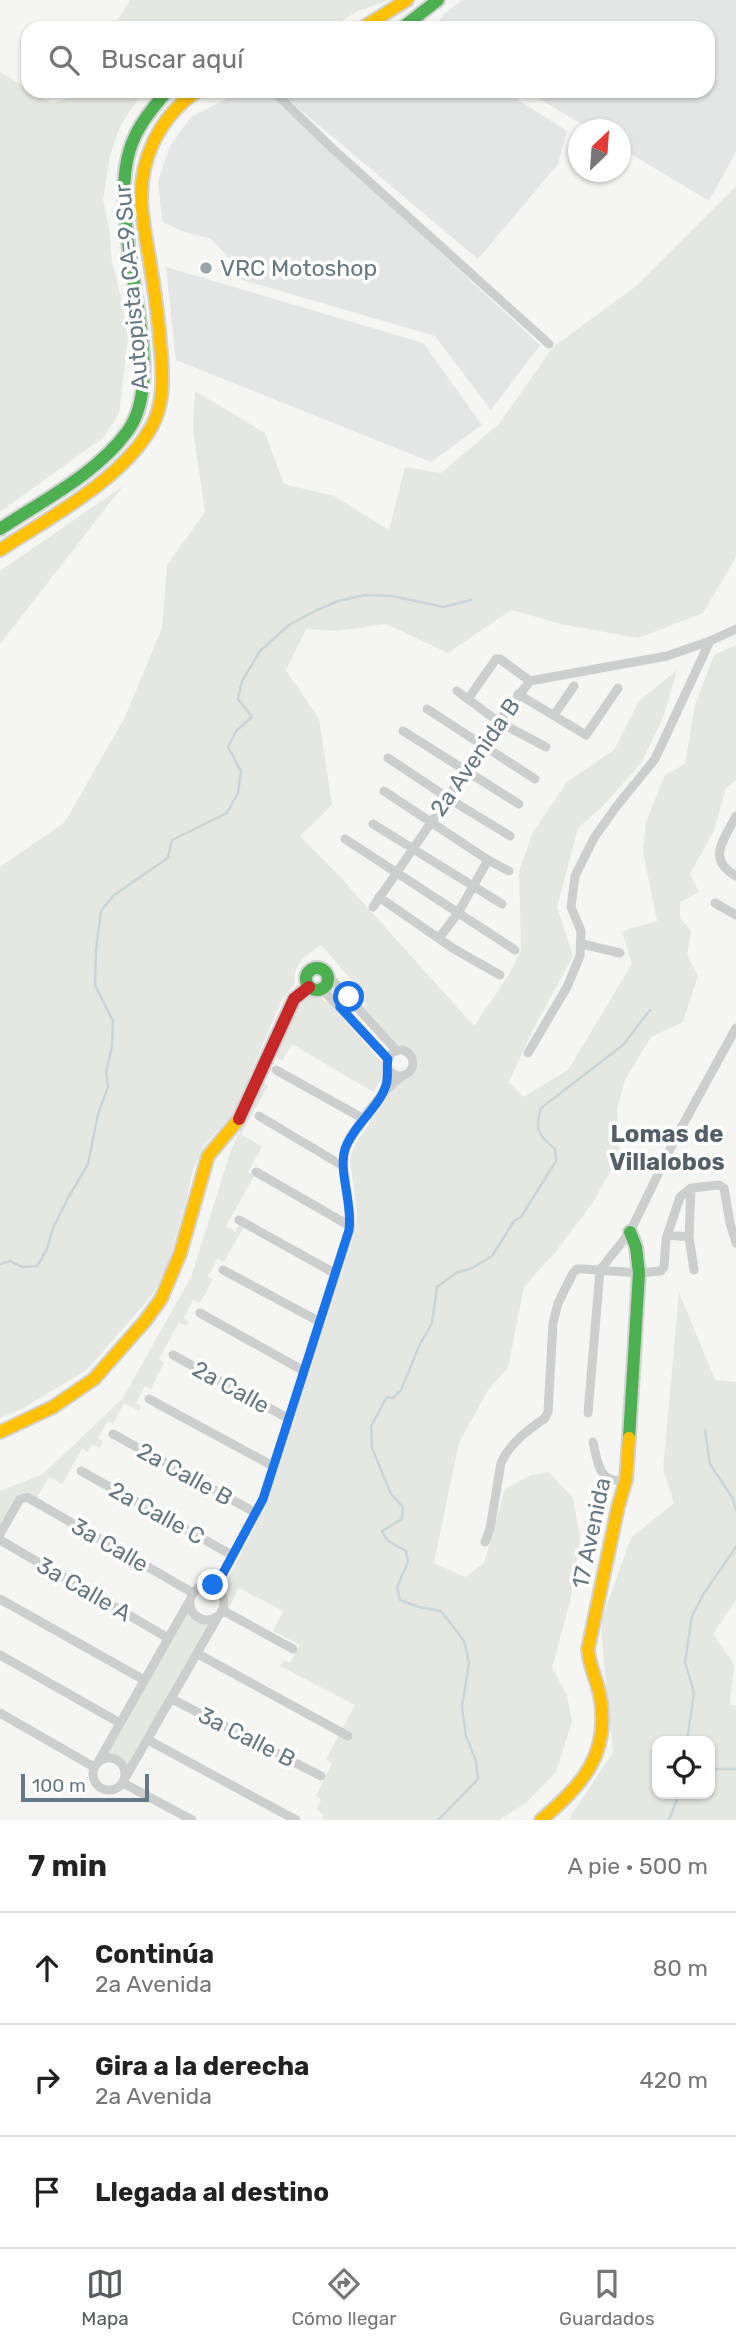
<!DOCTYPE html>
<html lang="es">
<head>
<meta charset="utf-8">
<style>
	:root { --surface:#fff; --page:#f2f2f2; --text:#222; --muted:#767676; --line:#e0e0e0; --accent:#575c60 }
	body { margin:0; font-family:Rubik,sans-serif; background:var(--page); color:var(--text) }
	.controls { position:absolute; right:21px; bottom:21px; display:grid; overflow:hidden; border-radius:14px; box-shadow:0 2px 5px #0004 }
	.controls button { width:63px; height:63px; display:grid; place-items:center; padding:0; border:0; border-bottom:2px solid var(--line); background:var(--surface); color:var(--text); font:35px sans-serif }
	.compass { position:absolute; left:568px; top:119px; width:63px; height:63px; border-radius:50%; background:var(--surface); box-shadow:0 2px 5px #0004; rotate:25deg }
	.scale { position:absolute; left:21px; bottom:18px; width:128px; box-sizing:border-box; padding-left:7px; border:4px solid #647885; border-top:0; font-size:19px; line-height:24px; white-space:nowrap; color:#647885; -webkit-text-stroke:5px #fff; paint-order:stroke }
	.stop { position:absolute; width:21px; height:21px; margin:-16px; border:5px solid #1a73e8; border-radius:50%; background:#fff }
	.stop.end { background:#1a73e8; border-color:#fff; box-shadow:0 2px 7px #0008 }
	.list { margin:0; padding:0; list-style:none }
	h2 { display:flex; justify-content:space-between; align-items:center; height:91px; margin:0; padding:0 28px; font-size:30px }
	h2 small { font-size:23px; font-weight:400; color:var(--muted) }
	.list li { display:grid; grid-template-columns:46px 1fr auto; gap:21px; align-items:center; box-sizing:border-box; height:112px; padding:0 28px; border-top:2px solid var(--line) }
	.list b { display:block; font-size:26px; white-space:nowrap }
	.list p { margin:0; font-size:23px; white-space:nowrap; color:var(--muted) }
	.list em { font-size:23px; font-style:normal; color:var(--muted) }
	.icon { flex:none; width:38px; height:38px; fill:none; stroke:currentColor; stroke-width:2; stroke-linecap:round; stroke-linejoin:round }
	.map { position:relative; flex:none; width:736px; height:1820px; overflow:hidden }
	.search { position:absolute; background:var(--surface); box-shadow:0 2px 5px #0004; left:21px; right:21px; top:21px; height:77px; display:flex; align-items:center; gap:18px; box-sizing:border-box; padding:0 24px; border-radius:21px; color:var(--muted); font-size:26px }
	.sheet { height:427px; background:var(--surface) }
	nav { display:flex; justify-content:space-around; align-items:center; box-sizing:border-box; height:98px; border-top:2px solid var(--line); background:var(--surface); font-size:19px; color:var(--muted) }
	nav a { display:grid; justify-items:center; gap:4px }
	nav .on { color:var(--accent) }
	.map>svg:first-child { display:block }
</style>
</head>
<body>
<div class="map">
<svg width="736" height="1820" viewBox="0 0 736 1820">
	<rect width="100%" height="100%" fill="#f5f5f4"/>
	<!-- built -->
	<path fill="#e4e5e5" d="M462,0H736V152L709,201L621,148L620,130L590,129L526,91H708V28H434L444,14Z
		M249,91H266L540,345L491,410L435,336L239,279L227,256L211,239L182,231L162,222L158,181L170,146L191,117L238,93Z
		M302,91H504L567,131L558,164L478,259L284,96Z
		M166,267L423,343L482,425L431,462L176,360Z"/>
	<!-- green -->
	<path fill="#e5e8e2" fill-rule="evenodd" d="M130,0H389L358,11L330,28H113Z
		M0,72L28,89V91L52,103L70,98L74,91H147L136,102L120,127L110,156L103,200L109,227L112,261L122,302L128,338L119,413L104,437L0,512Z
		M736,186V557L703,613L638,638L565,625L511,610L448,653L386,624L337,631L306,629L286,670L319,719L332,805L300,836L342,879L474,1026L508,976L521,951L519,871L533,832L567,782L614,750L639,701L677,670L663,718L641,763L603,806L578,828L557,907L573,956L534,1028L509,1082L523,1097L568,1070L632,964L622,931L657,921L643,852L646,822L665,775L685,764L695,705L714,655L736,645V780L726,788L714,830L690,874L699,892L680,902V918L691,931L687,955L698,976L683,1022L651,1037L625,1080L617,1109L620,1154L592,1204L557,1250L524,1287L508,1368L488,1390L459,1443L434,1563L465,1577L484,1563L505,1489L531,1475L549,1472L573,1498L580,1538L570,1602L552,1668L567,1695L572,1722L556,1772L527,1802L500,1820H323V1814L316,1810L321,1800L316,1796L332,1763L326,1759L355,1705L280,1666L283,1660L290,1663L300,1645L273,1631L283,1611L239,1588L229,1608L228,1596L223,1588L266,1504L355,1232L357,1213L350,1160L353,1148L397,1081C411,1081 418,1073 418,1059L409,1049L397,1044L363,1007L366,1004L360,996L363,993L321,945C307,954 292,964 295,983L280,1003L237,1106L230,1117L204,1146L192,1173L187,1198L166,1271L152,1295L87,1370L20,1410L0,1418V867L65,822L125,717L162,628L167,565L205,512L193,431L195,391L265,433L284,484L334,496L389,530L405,467L441,473L499,424L553,347L635,287Z
		M123,486L0,644V571Z
		M309,997H318L328,1002L382,1062V1070L385,1074L373,1092L292,1044L282,1061L275,1056L296,1007Z
		M263,1083L268,1086L241,1134L262,1147L248,1172L254,1176L226,1226L235,1232L239,1225L243,1228L224,1262L218,1258L208,1276L213,1279L200,1303L193,1300L184,1318L189,1322L186,1326L179,1322L159,1359L164,1363L151,1389L145,1386L136,1403L141,1406L139,1411L124,1403L113,1424L108,1421L98,1438L103,1441L100,1448L92,1444L87,1452L82,1449L62,1484L49,1477L37,1497L28,1492L18,1494L0,1525V1491L43,1474L123,1398L191,1277L231,1150Z
		M679,1292L715,1380L736,1382V1600L713,1634L734,1664L730,1704L736,1706V1820H568L613,1752L604,1666L601,1621L631,1538L674,1503L663,1469ZM657,1741H710V1794H657Z
		M190,1607L199,1618L213,1619L125,1771C121,1760 113,1757 102,1760Z"/>
	<g fill="none" stroke-linecap="round" stroke-linejoin="round">
		<!-- stream -->
		<path stroke="#cbd4d6" stroke-width="2.5" d="M0,1264L10,1261L22,1267L37,1266L47,1249L53,1228L68,1198L88,1164L98,1114L108,1087L106,1072L112,1046L113,1021L95,985L96,950L101,911L114,895L168,858L172,840L227,813L238,793L241,771L228,747L236,731L252,717L238,699L242,681L260,651L289,625L317,610L338,601L365,595L392,596L443,607L471,600
			M705,1430L710,1464L733,1499L736,1510
			M687,1741L694,1693L685,1662L692,1616L704,1593L736,1547
			M710,1769H736
			M438,1820L478,1779L476,1761L466,1736L462,1707L469,1663L464,1641L441,1611L419,1607L400,1600L397,1587L408,1562L406,1551L388,1541L382,1531L402,1519L403,1507L391,1494L372,1448L371,1426L387,1397L393,1398L401,1390L420,1344L432,1323L437,1287L456,1273L472,1268L492,1256L514,1221L521,1217L556,1161L555,1149C537,1134 535,1130 541,1108L623,1045L650,1010
			M669,1820L679,1794"/>
		<defs>
			<path id="fast" d="M402,28L438,0
				M0,529C43,500 95,475 127,432C174,369 104,231 130,149C137,126 152,109 167,91
				M306 979a11 11 0 1 1 22 0a11 11 0 1 1-22 0Z
				M629,1438L639,1273L636,1247L630,1232"/>
			<path id="slow" d="M362,28L407,0
				M0,550C50,517 122,480 152,426C164,404 163,377 161,353C159,323 155,293 150,263C143,219 133,186 153,143C163,121 177,105 197,91
				M0,1432L53,1407L94,1379L145,1321L161,1299L180,1254L208,1156L239,1119
				M541,1820C582,1785 611,1754 600,1696C597,1680 589,1666 588,1649L618,1507L626,1480L629,1438"/>
			<path id="jam" d="M239,1119L294,999L309,987"/>
		</defs>
		<!-- fast casing -->
		<use href="#fast" stroke="#d1d2d3" stroke-width="16"/>
		<!-- slow casing -->
		<use href="#slow" stroke="#d1d2d3" stroke-width="16"/>
		<!-- jam casing -->
		<use href="#jam" stroke="#d1d2d3" stroke-width="16"/>
		<!-- street -->
		<path stroke="#cdcfcf" stroke-width="9" d="M273,91L332,148L549,344
			M457,691L499,722L546,747
			M518,694L586,735L618,688
			M468,699L496,659H500L530,681
			M427,709L535,779
			M554,715L574,686
			M403,731L519,804
			M388,758L448,798L510,836
			M384,791L488,860L509,871
			M736,816C724,840 706,859 736,876
			M373,824L502,904
			M345,839L515,950
			M379,897L454,949L500,975
			M715,903L736,915
			M373,907L448,798L481,745L530,681L667,656L710,641L736,629
			M439,938L458,913L488,860
			M582,944L620,953
			M324,971L397,1051
			M322,989L388,1059
			M387 1063a13 13 0 1 1 26 0a13 13 0 1 1-26 0Z
			M528,1053L567,987L580,956L581,931L571,907L575,876L594,838L616,807L655,759L710,641
			M276,1070L364,1119
			M259,1116L343,1166
			M256,1172L350,1226
			M691,1188L689,1237L694,1270
			M239,1220L336,1274
			M667,1235L689,1237
			M223,1270L320,1322
			M200,1313L304,1371
			M173,1355L289,1419
			M149,1399L273,1466
			M588,1413L600,1270L630,1232L675,1139L736,1028
			M113,1434L256,1513
			M593,1442C598,1463 598,1484 626,1480
			M81,1471L232,1555
			M0,1534L20,1499L27,1497L193,1593
			M0,1540L168,1638
			M485,1542L490,1529L501,1463C510,1443 528,1430 545,1418L548,1412L553,1323L558,1303L573,1273L577,1269H583L639,1273L661,1271L664,1267L666,1239L680,1197L691,1188L719,1185L724,1188L730,1223L736,1243
			M190 1603a17 17 0 1 1 34 0a17 17 0 1 1-34 0Z
			M218,1591L222,1575L263,1499L350,1230C352,1207 344,1188 343,1165C342,1138 381,1092 402,1076
			M0,1599L144,1680
			M222,1610L293,1649
			M198,1654L348,1736
			M0,1655L120,1723
			M172,1699L321,1776
			M0,1713L94,1767
			M148,1740L296,1820
			M93 1774a16 16 0 1 1 32 0a16 16 0 1 1-32 0Z
			M97,1764L190,1600
			M124,1780L219,1615
			M123,1783L192,1820"/>
		<!-- fast -->
		<use href="#fast" stroke="#4caf50" stroke-width="12"/>
		<!-- slow -->
		<use href="#slow" stroke="#ffc107" stroke-width="12"/>
		<!-- jam -->
		<use href="#jam" stroke="#c62828" stroke-width="12"/>
	</g>
	<g fill="none" stroke-linecap="round" stroke-linejoin="round">
		<!-- route -->
		<path stroke="#1a73e8" stroke-width="9" d="M213,1585L222,1575L263,1499L349,1230C353,1204 338,1170 345,1149C353,1126 379,1108 386,1085C389,1076 386,1067 388,1059L340,1007L349,997"/>
	</g>
	<!-- markers -->
	<circle fill="#97a4ac" stroke="#fff" stroke-width="2.5" cx="206" cy="268" r="7"/>
	<g text-anchor="middle" dominant-baseline="central" stroke-width="7" stroke-linejoin="round" paint-order="stroke">
		<!-- poi labels -->
		<g font-size="23" fill="#647885" stroke="#fff" text-anchor="start">
			<text x="220" y="268">VRC Motoshop</text>
		</g>
		<!-- street labels -->
		<g font-size="23" fill="#647885" stroke="#fff">
			<text transform="translate(131 287) rotate(-95)">Autopista CA-9 Sur</text>
			<text transform="translate(475 757) rotate(-55)">2a Avenida B</text>
			<text transform="translate(231 1387) rotate(29)">2a Calle</text>
			<text transform="translate(185 1474) rotate(29)">2a Calle B</text>
			<text transform="translate(157 1513) rotate(29)">2a Calle C</text>
			<text transform="translate(591 1533) rotate(-78)">17 Avenida</text>
			<text transform="translate(110 1545) rotate(30)">3a Calle</text>
			<text transform="translate(84 1589) rotate(30)">3a Calle A</text>
			<text transform="translate(247 1737) rotate(27)">3a Calle B</text>
		</g>
		<!-- neighbourhood labels -->
		<g font-size="24" font-weight="bold" fill="#52606a" stroke="#fff">
			<text x="667" y="1134">Lomas de<tspan x="667" dy="28">Villalobos</tspan></text>
		</g>
	</g>
</svg>
<div class="controls">
<button><svg class="icon" aria-label="locate" viewBox="0 0 24 24"><circle cx="12" cy="12" r="6"/><path d="M12 2v4M12 18v4M2 12h4M18 12h4"/></svg></button>
</div>
<svg class="compass" viewBox="-18 -18 36 36"><path d="M0-13l5 13h-10z" fill="#e53935"/><path d="M0 13l5-13h-10z" fill="#767676"/></svg>
<div class="scale">100 m</div>
<div class="stop" style="left:349px;top:997px"></div>
<div class="stop end" style="left:213px;top:1585px"></div>
<div class="search"><svg class="icon" aria-label="search" viewBox="0 0 24 24"><circle cx="10" cy="10" r="6"/><path d="M15 15l6 6"/></svg>Buscar aquí</div>
</div>
<section class="sheet">
<h2>7 min<small>A pie · 500 m</small></h2>
<ul class="list">
<li><svg class="icon" aria-label="ahead" viewBox="0 0 24 24"><path d="M12 20V5M6 11l6-6 6 6"/></svg><div><b>Continúa</b><p>2a Avenida</p></div><em>80 m</em></li>
<li><svg class="icon" aria-label="right" viewBox="0 0 24 24"><path d="M7 20v-9h11M14 6l5 5-5 5"/></svg><div><b>Gira a la derecha</b><p>2a Avenida</p></div><em>420 m</em></li>
<li><svg class="icon" aria-label="arrive" viewBox="0 0 24 24"><path d="M6 21V4h12l-3 4 3 4H6"/></svg><div><b>Llegada al destino</b></div></li>
</ul>
</section>
<nav>
<a class="on"><svg class="icon" aria-label="map" viewBox="0 0 24 24"><path d="M3 6l6-2 6 2 6-2v14l-6 2-6-2-6 2zM9 4v14M15 6v14"/></svg>Mapa</a>
<a><svg class="icon" aria-label="directions" viewBox="0 0 24 24"><path d="M12 3l9 9-9 9-9-9zM9 14v-3h6M13 9l2 2-2 2"/></svg>Cómo llegar</a>
<a><svg class="icon" aria-label="saved" viewBox="0 0 24 24"><path d="M7 4h10v16l-5-4-5 4z"/></svg>Guardados</a>
</nav>
</body>
</html>
